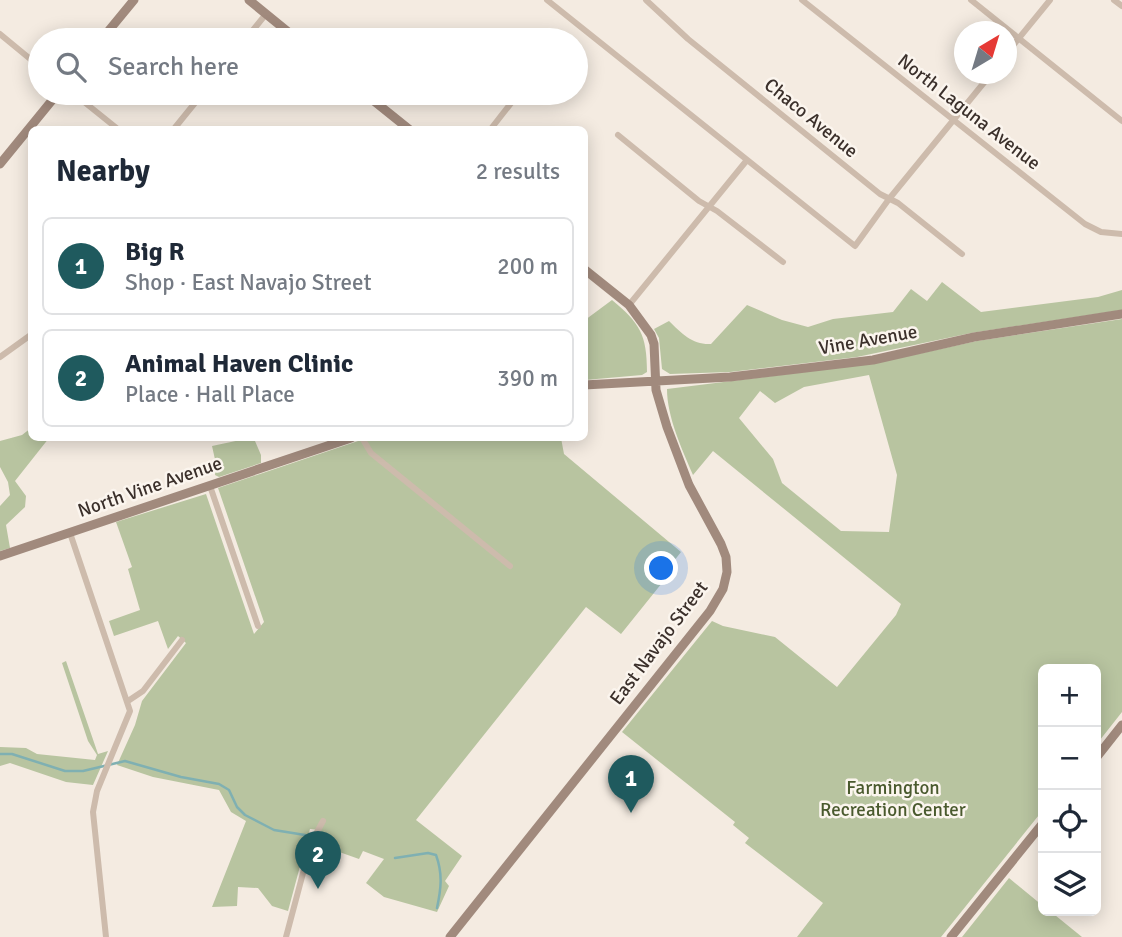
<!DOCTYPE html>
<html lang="en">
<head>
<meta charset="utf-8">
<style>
	:root { --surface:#fff; --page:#f6f6f7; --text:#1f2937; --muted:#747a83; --line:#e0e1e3; --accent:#1f5a5e }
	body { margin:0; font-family:Signika,sans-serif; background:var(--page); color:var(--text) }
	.controls { position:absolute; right:21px; bottom:21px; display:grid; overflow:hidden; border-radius:10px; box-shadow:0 4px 18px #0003 }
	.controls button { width:63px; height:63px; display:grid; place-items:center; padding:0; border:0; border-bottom:2px solid var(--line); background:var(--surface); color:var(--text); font:35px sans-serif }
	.compass { position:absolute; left:954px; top:21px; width:63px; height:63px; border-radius:50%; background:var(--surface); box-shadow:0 4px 18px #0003; rotate:38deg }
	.you { position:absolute; left:662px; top:569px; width:24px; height:24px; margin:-18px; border:5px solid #fff; border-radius:50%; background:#1a73e8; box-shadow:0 0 0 10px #1a73e833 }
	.badge { display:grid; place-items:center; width:46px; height:46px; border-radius:50%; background:var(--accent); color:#fff; font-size:23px; font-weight:700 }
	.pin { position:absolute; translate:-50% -58px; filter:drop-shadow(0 2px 4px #0008) }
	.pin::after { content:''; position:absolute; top:37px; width:24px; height:21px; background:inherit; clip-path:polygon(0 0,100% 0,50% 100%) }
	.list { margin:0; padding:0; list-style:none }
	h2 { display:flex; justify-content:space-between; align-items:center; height:91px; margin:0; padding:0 28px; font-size:30px }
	h2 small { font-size:23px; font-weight:400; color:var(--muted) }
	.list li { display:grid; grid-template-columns:46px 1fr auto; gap:21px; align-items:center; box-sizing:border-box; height:98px; margin:0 14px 14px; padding:0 14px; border:2px solid var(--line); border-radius:10px }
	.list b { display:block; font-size:26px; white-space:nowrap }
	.list p { margin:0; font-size:23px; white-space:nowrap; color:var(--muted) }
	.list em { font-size:23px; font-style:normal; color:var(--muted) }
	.icon { flex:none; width:38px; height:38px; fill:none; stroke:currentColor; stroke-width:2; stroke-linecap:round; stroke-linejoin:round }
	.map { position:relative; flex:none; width:1122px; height:937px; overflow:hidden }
	.search { position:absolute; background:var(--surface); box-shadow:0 4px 18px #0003; left:28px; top:28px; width:560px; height:77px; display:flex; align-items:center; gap:18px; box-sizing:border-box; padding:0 24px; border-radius:38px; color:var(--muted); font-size:26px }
	.panel { position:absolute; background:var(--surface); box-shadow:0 4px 18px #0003; left:28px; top:126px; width:560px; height:315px; border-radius:10px }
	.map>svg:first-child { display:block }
</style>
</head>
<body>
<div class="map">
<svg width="1122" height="937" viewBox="0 0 1122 937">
	<rect width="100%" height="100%" fill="#f4ebe1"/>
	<!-- green -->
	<path fill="#b8c4a0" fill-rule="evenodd" d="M942,282L981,312L1098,297L1122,290V310L971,333L857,357L730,372L670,374L662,369L659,338L654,329L669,321C682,334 693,345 711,344L747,305L782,320L808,327L833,319L893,312L911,289L927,301Z
		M612,300C640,323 647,335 647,372L642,375L585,380V320Z
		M1122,319V712L1096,745V669H1043V810L941,937H797L823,903L745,843L749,838L733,825L735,822L622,732L712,621L723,626L775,637L837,687L896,615L901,604L713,451L693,475C682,449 667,417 667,389L876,363L977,341ZM869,375L897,475L889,532L841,531L782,483L773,459L739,418L760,391L775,403L804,387Z
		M31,428L32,438H49L15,481L26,496L25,507L6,525L10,548L0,551V506L10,495L8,482L0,467V441L22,435Z
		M367,438H561L564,454L681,552L663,575L666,578L621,634L586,607L416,820L462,856L445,881L449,886L437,912L384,897L366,883L384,859L363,851L359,859L314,843L320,830L310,829L288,911L272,906L258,888L238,887L237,906L212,907L246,821L231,812L219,790L153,777L117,765L135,725L142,701L186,643L178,636L168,649L158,621L114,636L109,621L140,610L128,569L132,567L116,522L206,494L254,634L264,622L218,488Z
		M245,439L255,441L261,455V463L219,477L215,475L216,464L212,446Z
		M66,661L98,754L108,751L93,785L66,782L10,763L0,766V747L26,748L37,754L95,760L97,755L88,741L62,663Z
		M1009,878L1043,906V911H1050L1082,937H962Z"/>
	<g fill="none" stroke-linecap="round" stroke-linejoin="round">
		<!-- stream -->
		<path stroke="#7fb0b2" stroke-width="2.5" d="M0,754H12L65,771H83L125,761L181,777L219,784L229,790L237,807L245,815L274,830L305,835
			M395,858L428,853L436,855C443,874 441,889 437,908"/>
		<!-- street -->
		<path stroke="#cdbbac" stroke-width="6" d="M547,0L855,246L889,199L991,74
			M646,0L688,39L880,194L898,203L962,254
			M802,0L1085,224L1101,232L1122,234
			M971,0L1122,121
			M1114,0L1122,6
			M0,34L40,67
			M245,40L266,14
			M1006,54L1050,0
			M73,93L119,130
			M173,130L203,93
			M490,130L519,93
			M618,135L699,201L717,211L783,262
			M629,305L747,160
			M0,357L32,334
			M362,438L371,453L510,566
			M210,486L258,626
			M70,533L130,711L97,791L93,812L106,937
			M128,701L143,691L182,640
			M286,937L311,843L323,821"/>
		<!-- secondary -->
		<path stroke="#a18a7d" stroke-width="9" d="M249,0L298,40
			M101,40L134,0
			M364,93L410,130
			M0,164L58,93
			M584,385L730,377L873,360L974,337L1122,314
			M0,556L351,438
			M1096,758L1122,725
			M450,937L710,611L723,589L727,572L726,557L721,544L689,485L667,427L656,390L654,344L651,335L629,305L584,269
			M951,937L1043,823"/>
	</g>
	<g text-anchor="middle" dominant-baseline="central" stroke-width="5" stroke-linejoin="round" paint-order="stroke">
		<!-- street labels -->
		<g font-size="19" fill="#3b302b" stroke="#fbf5ee">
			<text transform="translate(969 112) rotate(38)">North Laguna Avenue</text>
			<text transform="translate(811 118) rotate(39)">Chaco Avenue</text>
			<text transform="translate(868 340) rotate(-10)">Vine Avenue</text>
			<text transform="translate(150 487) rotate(-19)">North Vine Avenue</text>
			<text transform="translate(659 643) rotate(-53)">East Navajo Street</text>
		</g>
		<!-- park labels -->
		<g font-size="19" fill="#4a5a2e" stroke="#fbf5ee">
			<text x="893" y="788">Farmington<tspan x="893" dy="22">Recreation Center</tspan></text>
		</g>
	</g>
</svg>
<div class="controls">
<button>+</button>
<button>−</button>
<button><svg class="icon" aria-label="locate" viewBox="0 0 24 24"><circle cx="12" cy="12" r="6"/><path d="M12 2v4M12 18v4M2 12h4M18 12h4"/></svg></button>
<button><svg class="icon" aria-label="layers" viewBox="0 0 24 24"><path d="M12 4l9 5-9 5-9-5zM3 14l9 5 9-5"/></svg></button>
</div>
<svg class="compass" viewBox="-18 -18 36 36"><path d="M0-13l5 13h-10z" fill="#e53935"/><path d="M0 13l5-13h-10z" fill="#747a83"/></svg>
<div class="you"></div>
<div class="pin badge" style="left:631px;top:813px">1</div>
<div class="pin badge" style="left:318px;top:889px">2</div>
<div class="search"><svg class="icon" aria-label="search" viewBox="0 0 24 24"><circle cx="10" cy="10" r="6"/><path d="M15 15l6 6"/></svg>Search here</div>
<section class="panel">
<h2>Nearby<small>2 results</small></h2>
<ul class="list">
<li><span class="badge">1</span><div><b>Big R</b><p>Shop · East Navajo Street</p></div><em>200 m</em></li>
<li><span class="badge">2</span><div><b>Animal Haven Clinic</b><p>Place · Hall Place</p></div><em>390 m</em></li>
</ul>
</section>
</div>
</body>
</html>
